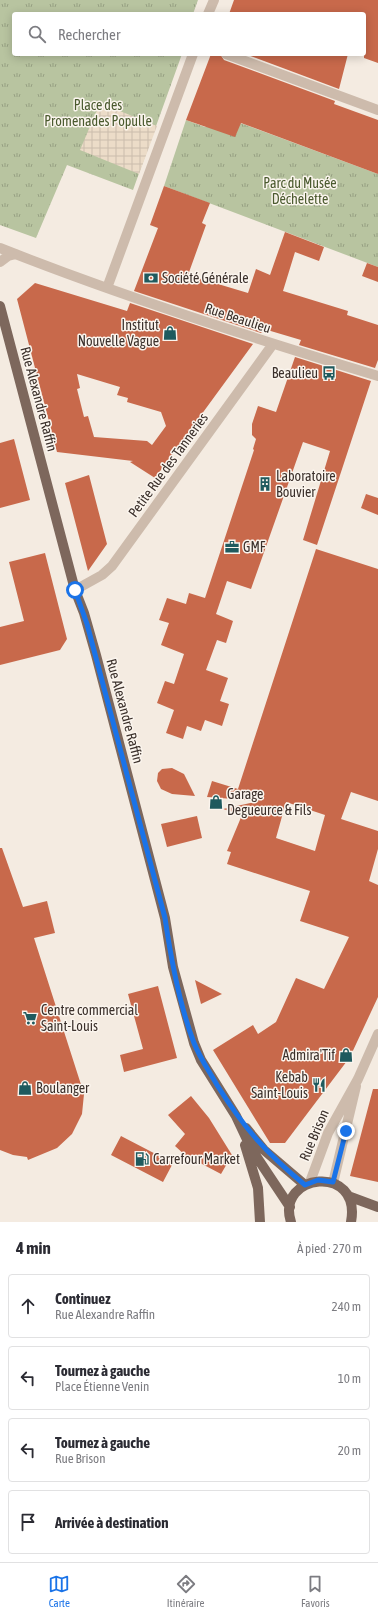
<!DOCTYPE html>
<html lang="fr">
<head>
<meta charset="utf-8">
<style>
	:root { --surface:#fff; --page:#f2f2f3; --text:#2b2b33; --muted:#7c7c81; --line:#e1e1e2; --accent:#1a73e8 }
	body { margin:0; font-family:"Asap Condensed",sans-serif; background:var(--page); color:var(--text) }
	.stop { position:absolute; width:12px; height:12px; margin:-9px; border:3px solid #1a73e8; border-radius:50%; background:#fff }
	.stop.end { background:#1a73e8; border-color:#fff; box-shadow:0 1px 4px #0008 }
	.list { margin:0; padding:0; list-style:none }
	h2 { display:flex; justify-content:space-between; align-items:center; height:52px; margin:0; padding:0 16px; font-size:17px }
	h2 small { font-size:13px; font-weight:400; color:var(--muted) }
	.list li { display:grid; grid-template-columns:26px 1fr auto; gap:12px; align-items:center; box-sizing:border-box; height:64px; margin:0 8px 8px; padding:0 8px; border:1px solid var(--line); border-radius:4px }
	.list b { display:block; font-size:15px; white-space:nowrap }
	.list p { margin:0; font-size:13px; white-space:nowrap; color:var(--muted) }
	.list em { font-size:13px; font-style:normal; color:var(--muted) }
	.icon { flex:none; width:22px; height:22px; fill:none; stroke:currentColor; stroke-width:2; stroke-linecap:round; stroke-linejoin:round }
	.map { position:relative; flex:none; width:378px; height:1222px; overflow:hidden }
	.search { position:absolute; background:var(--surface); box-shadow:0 2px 10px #0003; left:12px; right:12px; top:12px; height:44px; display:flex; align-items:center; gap:10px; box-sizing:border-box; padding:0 14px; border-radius:4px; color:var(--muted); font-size:15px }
	.sheet { height:340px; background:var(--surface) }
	nav { display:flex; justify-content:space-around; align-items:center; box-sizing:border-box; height:56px; border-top:1px solid var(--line); background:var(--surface); font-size:11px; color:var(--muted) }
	nav a { display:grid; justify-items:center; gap:2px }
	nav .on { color:var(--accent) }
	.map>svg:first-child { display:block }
</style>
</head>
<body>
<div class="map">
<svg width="378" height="1222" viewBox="0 0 378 1222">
	<defs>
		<pattern id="park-tufts" width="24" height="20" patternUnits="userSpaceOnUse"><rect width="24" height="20" fill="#b8c4a0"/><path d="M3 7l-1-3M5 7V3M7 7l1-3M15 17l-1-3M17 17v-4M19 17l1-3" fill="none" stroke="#97a083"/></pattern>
		<pattern id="plaza-grid" width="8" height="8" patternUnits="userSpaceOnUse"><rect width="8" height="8" fill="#ecdcc8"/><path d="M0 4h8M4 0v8" fill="none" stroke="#cbbdac"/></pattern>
	</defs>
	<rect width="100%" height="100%" fill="#f4ebe1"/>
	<!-- park -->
	<path fill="url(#park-tufts)" d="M0,0H198L193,14H14V54H182L133,190L67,165L36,238L0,225Z
		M186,120L205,127L240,123L246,125L378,174V267L164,186Z"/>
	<!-- plaza -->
	<path fill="url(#plaza-grid)" d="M100,103L157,126L139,174L80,150Z"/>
	<!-- building -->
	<path fill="#c8694b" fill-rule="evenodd" d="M234,0H378V63L364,58V14H229Z
		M211,54H220L224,60L335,101L334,104L378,120V174L241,123L235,137L186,120Z
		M245,54H348L339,89Z
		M164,186L210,203L202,223L206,225L188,275L248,293L256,269L270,275L285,232L324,247L319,261L295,252L283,291L348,311L347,315L378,325V360L375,368L299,345L301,340L264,329L261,333L134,291L158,228L150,225Z
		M367,263L378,267V282L362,276Z
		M35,283L127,311L130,303L253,344L155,478L130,462L133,461L57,452L17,299ZM77,374L120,387L117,395L128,398L127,402L161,412L166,426L152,445L147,441L94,437L88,416L84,417L77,389L80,388Z
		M295,357L371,381L317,545L303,540L330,451L303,442L251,589L227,581L216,614L233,621L226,643L217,640L206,670L228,678L220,701L229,704L222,726L205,720L201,731L187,726L183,739L166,733L174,710L157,703L165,681L174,684L184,654L161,645L169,623L159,620L167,598L186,604L189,593L205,598L254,450L253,449L256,439L252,435V424L258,406L276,412Z
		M14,439L30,500L0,508V443Z
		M89,475L107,544L88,571L65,483Z
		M366,494L378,498V515L361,508Z
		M316,549L378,569V801L351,792L341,819L378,831V849L369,881L378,885V997L350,1057L285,1143H270L213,1050L253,1025L258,1034L276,1022L296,978L324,989L349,937L300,921L310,891L227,864L231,852L227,851L242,815L223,809L259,801L207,797L212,781L238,789ZM286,802L325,815L315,851L276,838Z
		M45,553L67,639L60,650L0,665V627L24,621L9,562Z
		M172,768L184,774L195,796L172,794L161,789L157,781L158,773L162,769Z
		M197,816L202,838L167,847L161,824Z
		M0,848H2L23,907L47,901L55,933L34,938L84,1094L82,1114L72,1134L57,1148L28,1160L27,1157L13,1155L0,1150Z
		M195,980L222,994L201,1004Z
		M158,986L177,1058L124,1072L120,1055L143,1049L128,994Z
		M373,1089H378V1182L350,1176Z
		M191,1096L209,1118L232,1155L221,1174L185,1155L175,1146L185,1134L168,1115Z
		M121,1136L173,1163L163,1182L111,1155Z"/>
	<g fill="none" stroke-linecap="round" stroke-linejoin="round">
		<!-- minor -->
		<path stroke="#cdbbac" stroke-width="10" d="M208,14L214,0
			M226,54L378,110
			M0,248C124,297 250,337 378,376
			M0,262L8,256L16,254
			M107,288L193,54
			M75,590L102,575L112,566L273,344
			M310,1182L328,1133L358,1079L378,1034
			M333,1183L356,1086"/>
		<!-- major -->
		<path stroke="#7d675c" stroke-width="10" d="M0,306L75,590L84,613L96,655L165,918L173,967L194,1043L201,1060L236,1116L252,1150L290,1207
			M246,1128L264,1150L305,1185
			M245,1145L258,1188L260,1222
			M348,1196L378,1207
			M291,1222C275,1173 362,1163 351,1222"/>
	</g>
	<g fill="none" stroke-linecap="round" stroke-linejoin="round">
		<!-- route -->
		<path stroke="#1a73e8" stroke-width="5" d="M75,590L87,624L165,918C171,959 179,1004 194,1043C200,1058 209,1071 217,1085C244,1128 266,1153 305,1185L318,1180L333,1182L346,1131"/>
	</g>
	<!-- icons -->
	<defs>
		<symbol id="bank-bare" viewBox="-9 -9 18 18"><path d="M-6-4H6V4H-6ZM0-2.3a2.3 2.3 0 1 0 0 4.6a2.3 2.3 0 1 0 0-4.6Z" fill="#1f5a5e" stroke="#fbf5ee" stroke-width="2.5" paint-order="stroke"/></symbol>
		<symbol id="shop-bare" viewBox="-9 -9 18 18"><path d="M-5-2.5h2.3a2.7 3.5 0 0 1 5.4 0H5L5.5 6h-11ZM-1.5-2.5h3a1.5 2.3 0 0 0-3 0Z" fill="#1f5a5e" stroke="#fbf5ee" stroke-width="2.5" paint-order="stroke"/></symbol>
		<symbol id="bus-bare" viewBox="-9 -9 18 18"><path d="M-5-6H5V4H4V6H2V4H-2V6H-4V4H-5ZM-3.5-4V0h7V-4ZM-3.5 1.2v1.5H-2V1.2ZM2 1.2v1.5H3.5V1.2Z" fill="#1f5a5e" stroke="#fbf5ee" stroke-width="2.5" paint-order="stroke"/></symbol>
		<symbol id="building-bare" viewBox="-9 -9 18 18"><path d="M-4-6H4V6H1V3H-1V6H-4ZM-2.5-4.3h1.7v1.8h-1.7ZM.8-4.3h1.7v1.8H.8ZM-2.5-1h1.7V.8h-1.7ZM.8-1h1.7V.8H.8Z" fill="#1f5a5e" stroke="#fbf5ee" stroke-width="2.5" paint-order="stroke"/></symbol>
		<symbol id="office-bare" viewBox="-9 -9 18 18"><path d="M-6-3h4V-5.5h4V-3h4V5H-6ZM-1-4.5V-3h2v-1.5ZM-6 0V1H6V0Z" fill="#1f5a5e" stroke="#fbf5ee" stroke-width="2.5" paint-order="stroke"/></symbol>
		<symbol id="supermarket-bare" viewBox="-9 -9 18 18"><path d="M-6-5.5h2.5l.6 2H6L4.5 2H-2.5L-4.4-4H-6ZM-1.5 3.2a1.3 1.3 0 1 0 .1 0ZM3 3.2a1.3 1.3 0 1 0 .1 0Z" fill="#1f5a5e" stroke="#fbf5ee" stroke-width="2.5" paint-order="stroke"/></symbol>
		<symbol id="restaurant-bare" viewBox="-9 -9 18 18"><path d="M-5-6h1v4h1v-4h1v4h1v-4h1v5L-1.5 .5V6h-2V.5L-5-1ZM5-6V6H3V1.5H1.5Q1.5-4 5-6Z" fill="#1f5a5e" stroke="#fbf5ee" stroke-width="2.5" paint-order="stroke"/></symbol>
		<symbol id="fuel-bare" viewBox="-9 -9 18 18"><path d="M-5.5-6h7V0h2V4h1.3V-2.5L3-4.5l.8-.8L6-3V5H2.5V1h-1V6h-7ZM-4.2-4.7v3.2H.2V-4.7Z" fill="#1f5a5e" stroke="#fbf5ee" stroke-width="2.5" paint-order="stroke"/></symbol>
	</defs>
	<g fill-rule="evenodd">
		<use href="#bank-bare" x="141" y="268" width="20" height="20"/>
		<use href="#shop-bare" x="160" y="323" width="20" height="20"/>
		<use href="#bus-bare" x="319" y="363" width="20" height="20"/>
		<use href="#building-bare" x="255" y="474" width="20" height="20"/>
		<use href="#office-bare" x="222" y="537" width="20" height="20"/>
		<use href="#shop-bare" x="206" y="792" width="20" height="20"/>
		<use href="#supermarket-bare" x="20" y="1008" width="20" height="20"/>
		<use href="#shop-bare" x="336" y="1045" width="20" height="20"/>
		<use href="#restaurant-bare" x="309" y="1075" width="20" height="20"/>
		<use href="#shop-bare" x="15" y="1078" width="20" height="20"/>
		<use href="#fuel-bare" x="132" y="1149" width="20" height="20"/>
	</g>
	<g text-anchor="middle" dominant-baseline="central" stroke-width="3" stroke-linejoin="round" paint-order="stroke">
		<!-- park labels -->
		<g font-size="14" fill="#4a5a2e" stroke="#fbf5ee">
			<text x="98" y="105">Place des<tspan x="98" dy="16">Promenades Populle</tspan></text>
			<text x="300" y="183">Parc du Musée<tspan x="300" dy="16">Déchelette</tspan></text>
		</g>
		<!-- poi labels -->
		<g font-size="14" fill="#3b302b" stroke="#fbf5ee" text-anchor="start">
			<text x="162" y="278">Société Générale</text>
			<text x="159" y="325" text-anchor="end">Institut<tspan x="159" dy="16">Nouvelle Vague</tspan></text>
			<text x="318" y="373" text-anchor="end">Beaulieu</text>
			<text x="276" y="476">Laboratoire<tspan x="276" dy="16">Bouvier</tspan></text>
			<text x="243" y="547">GMF</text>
			<text x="227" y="794">Garage<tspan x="227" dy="16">Degueurce &amp; Fils</tspan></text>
			<text x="41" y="1010">Centre commercial<tspan x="41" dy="16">Saint-Louis</tspan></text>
			<text x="335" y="1055" text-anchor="end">Admira'Tif</text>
			<text x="308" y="1077" text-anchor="end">Kebab<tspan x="308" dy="16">Saint-Louis</tspan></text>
			<text x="36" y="1088">Boulanger</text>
			<text x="153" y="1159">Carrefour Market</text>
		</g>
		<!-- street labels -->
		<g font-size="14" fill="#3b302b" stroke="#fbf5ee">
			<text transform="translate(238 318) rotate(18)">Rue Beaulieu</text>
			<text transform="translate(39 399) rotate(75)">Rue Alexandre Raffin</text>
			<text transform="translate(168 465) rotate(-54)">Petite Rue des Tanneries</text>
			<text transform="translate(125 711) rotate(75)">Rue Alexandre Raffin</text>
			<text transform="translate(314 1135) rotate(-67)">Rue Brison</text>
		</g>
	</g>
</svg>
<div class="stop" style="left:75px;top:590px"></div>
<div class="stop end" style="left:346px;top:1131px"></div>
<div class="search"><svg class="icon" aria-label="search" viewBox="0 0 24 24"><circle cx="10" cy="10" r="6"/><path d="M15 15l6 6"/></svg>Rechercher</div>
</div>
<section class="sheet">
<h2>4 min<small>À pied · 270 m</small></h2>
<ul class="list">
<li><svg class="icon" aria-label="ahead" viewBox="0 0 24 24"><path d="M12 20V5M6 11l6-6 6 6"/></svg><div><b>Continuez</b><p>Rue Alexandre Raffin</p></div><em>240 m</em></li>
<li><svg class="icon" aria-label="left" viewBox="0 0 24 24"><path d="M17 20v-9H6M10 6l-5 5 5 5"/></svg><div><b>Tournez à gauche</b><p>Place Étienne Venin</p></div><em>10 m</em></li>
<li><svg class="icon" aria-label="left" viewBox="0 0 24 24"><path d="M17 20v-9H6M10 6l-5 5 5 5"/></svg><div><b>Tournez à gauche</b><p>Rue Brison</p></div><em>20 m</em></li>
<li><svg class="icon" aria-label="arrive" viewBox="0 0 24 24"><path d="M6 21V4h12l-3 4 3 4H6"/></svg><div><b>Arrivée à destination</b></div></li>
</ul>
</section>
<nav>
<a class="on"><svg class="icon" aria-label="map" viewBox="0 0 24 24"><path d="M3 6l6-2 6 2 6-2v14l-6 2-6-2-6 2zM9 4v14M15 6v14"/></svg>Carte</a>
<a><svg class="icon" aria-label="directions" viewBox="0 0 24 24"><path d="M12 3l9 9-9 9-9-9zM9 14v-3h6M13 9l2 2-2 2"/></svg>Itinéraire</a>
<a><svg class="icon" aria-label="saved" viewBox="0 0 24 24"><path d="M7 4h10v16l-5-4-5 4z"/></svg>Favoris</a>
</nav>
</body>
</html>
